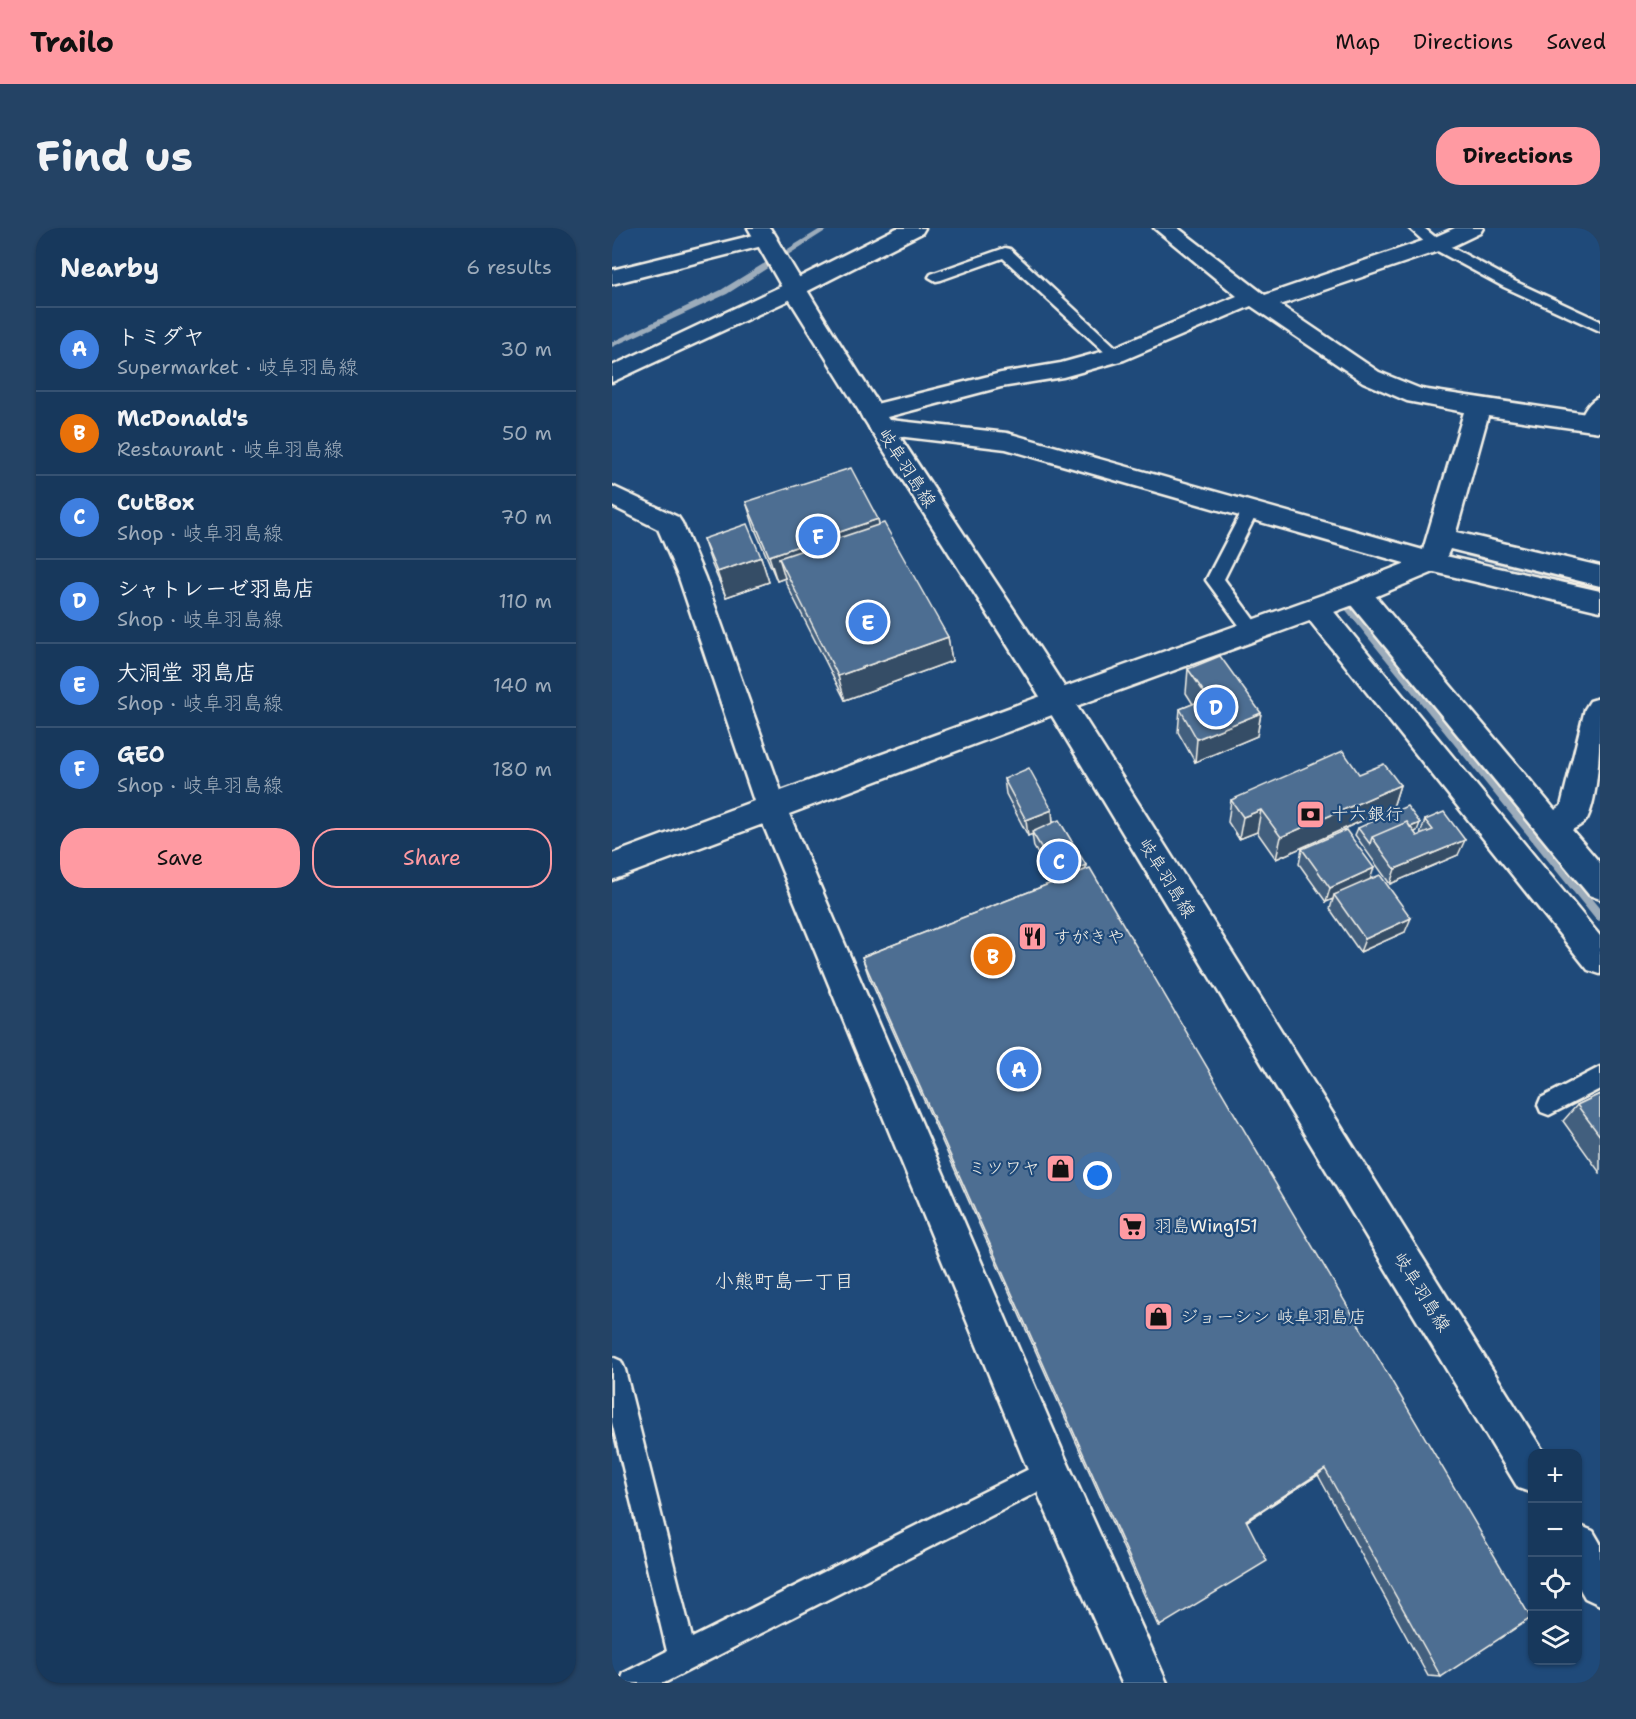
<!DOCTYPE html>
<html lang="en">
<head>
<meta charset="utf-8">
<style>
	:root { --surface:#17385c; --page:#244365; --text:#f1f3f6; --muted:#9eacbb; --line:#365272; --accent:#ff9aa2 }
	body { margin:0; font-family:"Shantell Sans","Klee One",sans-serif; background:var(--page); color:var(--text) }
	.controls { position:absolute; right:18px; bottom:18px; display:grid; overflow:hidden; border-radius:12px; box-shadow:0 2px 4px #0004 }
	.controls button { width:54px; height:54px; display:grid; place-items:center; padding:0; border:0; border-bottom:2px solid var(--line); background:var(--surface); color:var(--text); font:30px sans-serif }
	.you { position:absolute; left:486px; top:948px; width:21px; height:21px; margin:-15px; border:4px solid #fff; border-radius:50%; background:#1a73e8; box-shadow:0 0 0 9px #1a73e833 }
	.badge { display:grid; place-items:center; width:39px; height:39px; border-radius:50%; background:var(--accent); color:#fff; font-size:20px; font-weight:700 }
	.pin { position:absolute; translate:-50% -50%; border:3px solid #fff; box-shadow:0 2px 6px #0006 }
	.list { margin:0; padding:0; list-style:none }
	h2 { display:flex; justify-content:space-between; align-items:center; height:78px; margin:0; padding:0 24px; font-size:26px }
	h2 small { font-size:20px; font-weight:400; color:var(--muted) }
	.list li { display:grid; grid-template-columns:39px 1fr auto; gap:18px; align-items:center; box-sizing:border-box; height:84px; padding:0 24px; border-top:2px solid var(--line) }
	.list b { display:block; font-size:22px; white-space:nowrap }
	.list p { margin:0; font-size:20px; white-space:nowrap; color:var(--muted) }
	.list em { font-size:20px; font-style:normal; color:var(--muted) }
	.actions { display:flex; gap:12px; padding:18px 24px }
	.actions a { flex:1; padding:14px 0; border:2px solid var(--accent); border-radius:24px; text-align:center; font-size:21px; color:var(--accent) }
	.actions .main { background:var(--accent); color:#111 }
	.icon { flex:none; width:33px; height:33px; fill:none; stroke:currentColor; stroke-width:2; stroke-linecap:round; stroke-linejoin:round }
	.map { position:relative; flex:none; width:988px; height:1455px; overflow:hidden; border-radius:24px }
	header { display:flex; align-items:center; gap:36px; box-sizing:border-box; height:84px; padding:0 30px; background:var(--accent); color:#111 }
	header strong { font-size:28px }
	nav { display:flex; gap:33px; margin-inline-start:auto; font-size:21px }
	.intro { display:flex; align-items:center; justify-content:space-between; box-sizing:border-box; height:144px; padding:0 36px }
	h1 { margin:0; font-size:42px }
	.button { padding:15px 27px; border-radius:24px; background:var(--accent); color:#111; font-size:21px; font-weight:700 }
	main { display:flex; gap:36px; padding:0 36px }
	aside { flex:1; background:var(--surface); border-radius:24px; box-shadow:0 2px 4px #0004 }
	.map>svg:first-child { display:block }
</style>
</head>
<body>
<header>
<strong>Trailo</strong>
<nav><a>Map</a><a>Directions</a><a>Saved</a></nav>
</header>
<div class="intro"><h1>Find us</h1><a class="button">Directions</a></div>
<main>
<aside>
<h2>Nearby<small>6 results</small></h2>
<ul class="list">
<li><span class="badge" style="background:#3f7fe0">A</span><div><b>トミダヤ</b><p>Supermarket · 岐阜羽島線</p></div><em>30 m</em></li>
<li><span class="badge" style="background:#e8710a">B</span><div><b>McDonald's</b><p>Restaurant · 岐阜羽島線</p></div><em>50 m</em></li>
<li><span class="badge" style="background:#3f7fe0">C</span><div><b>CutBox</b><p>Shop · 岐阜羽島線</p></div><em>70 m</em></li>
<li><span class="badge" style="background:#3f7fe0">D</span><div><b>シャトレーゼ羽島店</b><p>Shop · 岐阜羽島線</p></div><em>110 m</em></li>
<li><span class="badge" style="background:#3f7fe0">E</span><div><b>大洞堂 羽島店</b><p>Shop · 岐阜羽島線</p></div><em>140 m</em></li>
<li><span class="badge" style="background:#3f7fe0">F</span><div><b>GEO</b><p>Shop · 岐阜羽島線</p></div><em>180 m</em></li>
</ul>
<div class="actions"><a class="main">Save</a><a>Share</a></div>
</aside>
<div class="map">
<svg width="988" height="1455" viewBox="0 0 988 1455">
	<rect width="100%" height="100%" fill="#1f4a7a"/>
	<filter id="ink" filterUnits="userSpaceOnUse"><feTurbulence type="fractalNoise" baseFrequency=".0167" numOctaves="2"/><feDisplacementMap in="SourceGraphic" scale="12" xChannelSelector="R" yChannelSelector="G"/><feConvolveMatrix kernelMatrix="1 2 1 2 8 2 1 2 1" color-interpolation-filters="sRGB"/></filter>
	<g filter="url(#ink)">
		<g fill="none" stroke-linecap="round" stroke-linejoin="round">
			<!-- stream -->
			<path fill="#9cacbb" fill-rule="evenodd" d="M210,0H218L115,66L0,119V114L109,62Z
				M856,323L988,356V362L853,328V324Z
				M736,376L739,377L988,681V693L984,692L733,381V377Z"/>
			<defs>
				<path id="service" d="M797,0H812L828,13L902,53L988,93V103L892,59L818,19Z
					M393,20L398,21L509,124L511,127L509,130H499L391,30L329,52L324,53L317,49L319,46Z
					M988,169V184L981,197H969L967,193C972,184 977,172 988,169Z
					M639,275L645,277L647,281L612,351L650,403L647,408L641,409L635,408L594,352L631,281L633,277Z
					M988,839V861L937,887L929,884L926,877L929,870Z
					M0,1129L9,1133L13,1142L80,1410L429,1235L438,1231L447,1235L451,1244L447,1253L52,1455H8L12,1445L55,1423L0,1194Z"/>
				<path id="minor" d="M285,0H313L310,5L190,66L0,154V138L174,56Z
					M542,0H566L653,67L825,8L843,0H871L868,5L841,18L668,77L767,144L809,161L988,188V204L876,188L844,304L988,338V358L838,321L829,341L820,343L394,221L260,205L257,199L260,193L269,191L395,205L811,322L852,184L795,173L751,154L639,78L512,132L451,149L389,159L260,193L251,191L248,185L251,179L260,177L389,145L449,135L496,122L625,68Z
					M154,4L162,5L165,10L162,15L0,56V42Z
					M0,258L66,289L70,295L93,350L169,563L446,462L456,465L460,473L456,481L177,586L453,1229L555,1455H510L423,1259L151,596L0,652V626L142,573L67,350L46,301L0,278Z
					M745,355L755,358L943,582L949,578L973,481L978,473L988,470C988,501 988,565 975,591C972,596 965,599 960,602L988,635V671L977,667L735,372L731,365L735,358Z
					M704,371L714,374L988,708V746L976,742L694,388L690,381L694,374Z"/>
				<path id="tertiary" d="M820,325L988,363V383L822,344L755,372L456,481L446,484L436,481L432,473L436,465L735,358Z"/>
				<path id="secondary" d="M136,0H158C251,160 357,311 457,466C618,718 774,972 933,1226H921V1265L906,1260L436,481L257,199L171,61Z
					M966,1297L981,1303L988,1315V1377L973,1370L966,1358Z"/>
			</defs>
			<!-- service casing -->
			<use href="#service" stroke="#f4f1e8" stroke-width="5"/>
			<!-- minor casing -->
			<use href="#minor" stroke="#f4f1e8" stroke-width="5"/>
			<!-- tertiary casing -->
			<use href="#tertiary" stroke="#f4f1e8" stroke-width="5"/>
			<!-- secondary casing -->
			<use href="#secondary" stroke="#f4f1e8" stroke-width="5"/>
			<!-- service -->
			<use href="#service" fill="#1f4a7a" fill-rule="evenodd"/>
			<!-- minor -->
			<use href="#minor" fill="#1f4a7a" fill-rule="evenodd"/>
			<!-- tertiary -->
			<use href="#tertiary" fill="#1f4a7a" fill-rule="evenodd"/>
			<!-- secondary -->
			<use href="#secondary" fill="#1f4a7a" fill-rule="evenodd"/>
		</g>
		<!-- wall -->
		<path fill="#425f7e" stroke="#f4f1e8" stroke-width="1.5" d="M134,274L266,291L267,297L336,409L340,433L233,472L174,355L173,350L165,353L142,299Z
			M91,311L149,329L157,354L114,369L100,337Z
			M576,441L649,485L645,508L583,534L566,504L568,481L581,476L574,465Z
			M747,546L788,557L781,579L664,631L645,604L627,611L616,594L619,572Z
			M392,551L440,582L441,594L474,642L829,1449L816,1448L706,1247L634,1293L548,1398H546L257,749L250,729L442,654L422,619L420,606L416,608L394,566Z
			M813,592L846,627L778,656L743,607L746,600L805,603L802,604L805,608L808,607Z
			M690,621L758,651L793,704L748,724L718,681L721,671L714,674L687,636Z
			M988,866V945L951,893L965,877Z"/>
		<!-- shaded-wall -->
		<path fill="#364d66" stroke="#f4f1e8" stroke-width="1.5" d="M266,291L271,316L167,330L173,350L165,353L157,328Z
			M149,329L157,354L114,369L105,344Z
			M336,409L340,433L233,472L226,448Z
			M649,485L645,508L583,534L585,511Z
			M788,557L781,579L664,631L669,609Z
			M440,582L441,597L416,608L414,592Z
			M649,582L645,604L627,611L631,589Z
			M808,595L805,603L767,619L764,614Z
			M853,612L846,627L778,656L783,641Z
			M474,637V651L448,663L447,649Z
			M762,640L757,655L722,667L721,671L714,674L718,660Z
			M799,690L793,704L748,724L753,711Z
			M713,1241L706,1247L629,1297L634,1292Z"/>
		<!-- building -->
		<path fill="#4d6e92" stroke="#f4f1e8" stroke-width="1.5" d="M239,240L266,291L157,328L134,274Z
			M272,295L336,409L226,448L167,330Z
			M135,296L149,329L105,344L91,311Z
			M608,428L649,485L585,511L568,481L596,470L576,441Z
			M731,523L747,546L772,536L788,557L669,609L649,582L631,589L619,572Z
			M417,540L440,582L414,592L392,551Z
			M795,578L808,595L798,599L795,594L760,609L758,616L746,600Z
			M832,584L853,612L783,641L760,609L795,594L805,608L821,602L813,592Z
			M447,592L474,637L447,649L420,604Z
			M734,602L762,640L718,660L690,621Z
			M478,640L919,1390L829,1449L713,1241L634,1292L655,1333L548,1398L250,729Z
			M768,647L799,690L753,711L722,667Z
			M988,866V908L965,877Z"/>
	</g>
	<!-- icons -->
	<defs>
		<symbol id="bank-square" viewBox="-11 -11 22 22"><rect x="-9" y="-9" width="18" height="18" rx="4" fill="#ff9aa2" stroke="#1f4a7a"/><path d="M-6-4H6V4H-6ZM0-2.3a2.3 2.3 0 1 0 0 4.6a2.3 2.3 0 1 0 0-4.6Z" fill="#111"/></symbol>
		<symbol id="restaurant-square" viewBox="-11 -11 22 22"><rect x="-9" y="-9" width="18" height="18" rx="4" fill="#ff9aa2" stroke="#1f4a7a"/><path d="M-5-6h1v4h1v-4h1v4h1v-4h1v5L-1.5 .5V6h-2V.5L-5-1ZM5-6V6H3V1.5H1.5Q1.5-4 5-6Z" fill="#111"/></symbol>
		<symbol id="shop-square" viewBox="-11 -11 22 22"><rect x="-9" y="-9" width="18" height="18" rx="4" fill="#ff9aa2" stroke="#1f4a7a"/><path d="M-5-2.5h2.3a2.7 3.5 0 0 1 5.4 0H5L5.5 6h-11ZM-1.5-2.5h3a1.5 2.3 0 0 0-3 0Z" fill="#111"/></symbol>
		<symbol id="supermarket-square" viewBox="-11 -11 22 22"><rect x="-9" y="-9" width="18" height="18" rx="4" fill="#ff9aa2" stroke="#1f4a7a"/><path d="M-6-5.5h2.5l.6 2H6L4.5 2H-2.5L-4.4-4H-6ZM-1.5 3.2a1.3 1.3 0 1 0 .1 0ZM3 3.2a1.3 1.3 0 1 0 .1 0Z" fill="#111"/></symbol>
	</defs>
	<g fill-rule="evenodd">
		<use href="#bank-square" x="682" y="570" width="33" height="33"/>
		<use href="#restaurant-square" x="404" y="692" width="33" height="33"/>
		<use href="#shop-square" x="432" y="924" width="33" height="33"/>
		<use href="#supermarket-square" x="504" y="982" width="33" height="33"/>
		<use href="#shop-square" x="530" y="1072" width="33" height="33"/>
	</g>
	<g text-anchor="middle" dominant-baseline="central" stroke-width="4.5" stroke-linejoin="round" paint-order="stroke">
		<!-- street labels -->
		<g font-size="18" fill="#f4f1e8" stroke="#1f4a7a">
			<text transform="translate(295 240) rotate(57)">岐阜羽島線</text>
			<text transform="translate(555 650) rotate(58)">岐阜羽島線</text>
			<text transform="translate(810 1064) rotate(58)">岐阜羽島線</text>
		</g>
		<!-- poi labels -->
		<g font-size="18" fill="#f4f1e8" stroke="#1f4a7a" text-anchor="start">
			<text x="719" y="586">十六銀行</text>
			<text x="441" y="709">すがきや</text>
			<text x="428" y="940" text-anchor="end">ミツワヤ</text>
			<text x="542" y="998">羽島Wing151</text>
			<text x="568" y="1089">ジョーシン 岐阜羽島店</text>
		</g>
		<!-- neighbourhood labels -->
		<g font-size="20" fill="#f4f1e8" stroke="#1f4a7a">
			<text x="172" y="1053">小熊町島一丁目</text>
		</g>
	</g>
</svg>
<div class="controls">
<button>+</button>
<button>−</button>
<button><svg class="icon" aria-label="locate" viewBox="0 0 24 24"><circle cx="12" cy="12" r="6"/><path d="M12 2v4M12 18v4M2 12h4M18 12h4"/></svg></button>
<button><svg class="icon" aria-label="layers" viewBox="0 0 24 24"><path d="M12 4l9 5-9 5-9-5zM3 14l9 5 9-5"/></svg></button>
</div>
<div class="you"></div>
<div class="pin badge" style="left:407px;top:841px;background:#3f7fe0">A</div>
<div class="pin badge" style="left:381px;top:728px;background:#e8710a">B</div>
<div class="pin badge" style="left:447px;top:633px;background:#3f7fe0">C</div>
<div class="pin badge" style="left:604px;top:479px;background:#3f7fe0">D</div>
<div class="pin badge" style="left:256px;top:394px;background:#3f7fe0">E</div>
<div class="pin badge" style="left:206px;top:308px;background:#3f7fe0">F</div>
</div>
</main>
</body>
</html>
